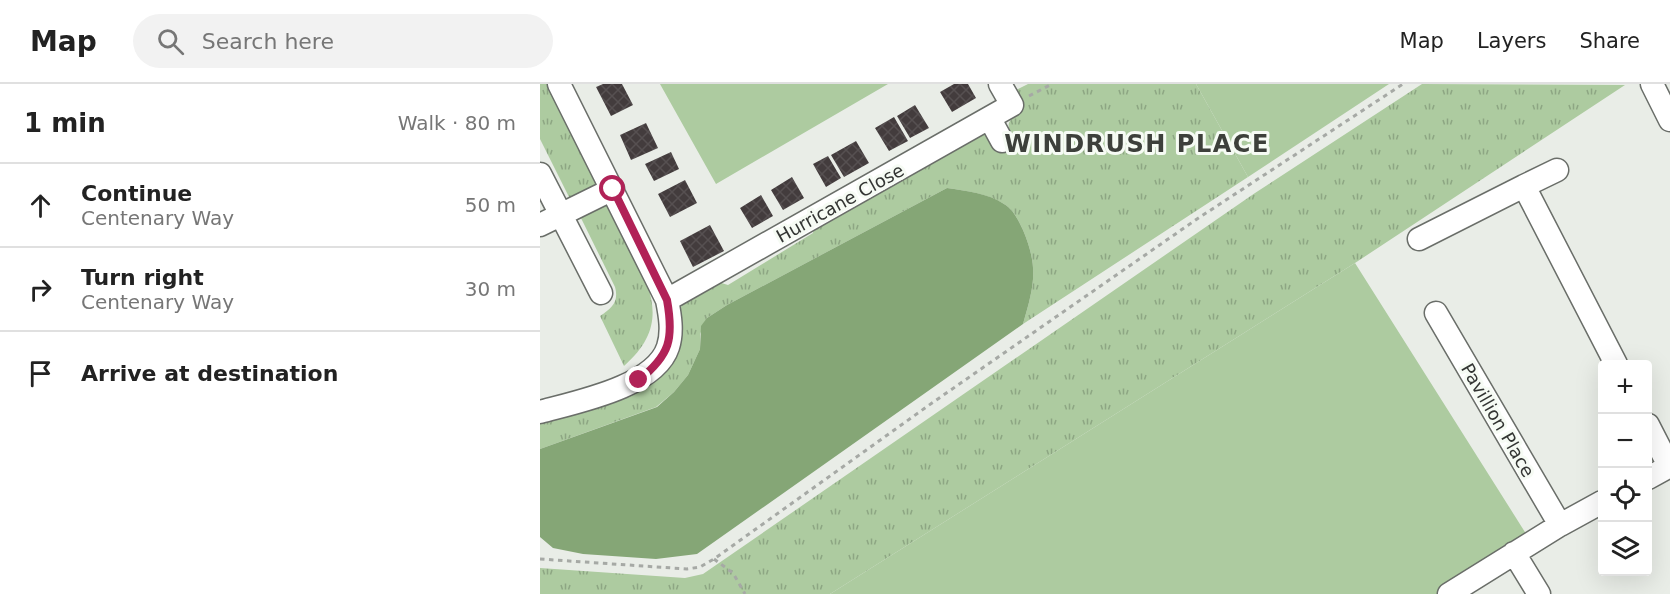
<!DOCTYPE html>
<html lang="en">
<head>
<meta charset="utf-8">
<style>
	:root { --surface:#fff; --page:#f2f2f2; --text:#222; --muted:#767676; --line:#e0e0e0 }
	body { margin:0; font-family:"DejaVu Sans",sans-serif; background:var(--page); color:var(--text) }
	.controls { position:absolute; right:18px; bottom:18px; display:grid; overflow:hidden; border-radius:6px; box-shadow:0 6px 24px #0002 }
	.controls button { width:54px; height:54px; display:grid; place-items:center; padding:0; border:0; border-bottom:2px solid var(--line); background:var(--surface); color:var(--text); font:30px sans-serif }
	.stop { position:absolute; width:18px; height:18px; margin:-14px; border:4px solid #b12257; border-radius:50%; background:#fff }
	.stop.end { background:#b12257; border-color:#fff; box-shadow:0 2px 6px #0008 }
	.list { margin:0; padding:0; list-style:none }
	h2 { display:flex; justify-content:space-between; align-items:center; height:78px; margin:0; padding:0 24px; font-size:26px }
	h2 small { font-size:20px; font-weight:400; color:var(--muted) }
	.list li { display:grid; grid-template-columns:39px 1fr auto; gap:18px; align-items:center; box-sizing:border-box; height:84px; padding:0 24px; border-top:2px solid var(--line) }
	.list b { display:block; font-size:22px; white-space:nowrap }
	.list p { margin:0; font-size:20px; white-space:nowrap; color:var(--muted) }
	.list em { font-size:20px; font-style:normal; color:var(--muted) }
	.icon { flex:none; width:33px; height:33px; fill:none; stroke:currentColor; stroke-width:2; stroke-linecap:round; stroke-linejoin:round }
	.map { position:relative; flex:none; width:1130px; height:510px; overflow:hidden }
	header { display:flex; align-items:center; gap:36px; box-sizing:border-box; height:84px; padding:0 30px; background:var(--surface); border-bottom:2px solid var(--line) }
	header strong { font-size:28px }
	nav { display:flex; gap:33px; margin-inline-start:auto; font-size:21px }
	.search { width:420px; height:54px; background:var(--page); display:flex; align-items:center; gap:15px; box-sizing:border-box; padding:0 21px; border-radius:33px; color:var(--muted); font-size:22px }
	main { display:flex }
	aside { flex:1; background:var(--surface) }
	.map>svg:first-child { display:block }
</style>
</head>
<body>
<header>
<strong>Map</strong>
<div class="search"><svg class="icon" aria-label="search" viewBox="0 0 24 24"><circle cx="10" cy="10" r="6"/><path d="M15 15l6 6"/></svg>Search here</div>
<nav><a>Map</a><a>Layers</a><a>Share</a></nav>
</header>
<main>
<aside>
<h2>1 min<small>Walk · 80 m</small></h2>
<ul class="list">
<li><svg class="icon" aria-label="ahead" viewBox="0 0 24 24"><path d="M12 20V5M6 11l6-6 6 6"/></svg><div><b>Continue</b><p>Centenary Way</p></div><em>50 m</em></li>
<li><svg class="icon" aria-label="right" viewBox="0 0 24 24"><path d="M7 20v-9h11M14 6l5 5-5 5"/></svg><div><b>Turn right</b><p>Centenary Way</p></div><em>30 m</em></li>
<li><svg class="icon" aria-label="arrive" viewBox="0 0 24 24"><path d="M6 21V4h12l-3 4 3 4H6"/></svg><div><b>Arrive at destination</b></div></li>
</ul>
</aside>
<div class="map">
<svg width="1130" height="510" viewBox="0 0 1130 510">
	<defs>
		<pattern id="grass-tufts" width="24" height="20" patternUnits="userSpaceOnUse" patternTransform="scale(1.5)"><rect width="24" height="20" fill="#adcba0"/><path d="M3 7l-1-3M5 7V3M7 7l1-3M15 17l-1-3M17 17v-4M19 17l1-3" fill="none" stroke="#8da683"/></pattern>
		<pattern id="building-cross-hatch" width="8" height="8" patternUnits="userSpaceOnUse" patternTransform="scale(1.5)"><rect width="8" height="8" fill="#433c3d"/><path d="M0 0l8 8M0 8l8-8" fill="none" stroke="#565051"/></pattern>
	</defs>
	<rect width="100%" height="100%" fill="#e9ede7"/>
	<!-- grass -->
	<path fill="url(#grass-tufts)" d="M0,0H12L66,104L32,119L0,55Z
		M488,0H656L708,93L483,240C494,202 499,184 483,146C478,136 474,126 464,120C447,109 426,107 407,104L187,221L167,234L160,250V265L148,291L134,308L116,323L0,365V337L103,302L143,219L178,198L188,201L273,149L274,142L443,49L448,52L456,68L475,58C466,40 465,38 482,27L472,8Z
		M882,0L1085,1L815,179L290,510H0V484L145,494L163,490L715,109Z
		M69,114C78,132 86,151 94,169C115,213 126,245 84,282L60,232C72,224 79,218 75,203L38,128Z"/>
	<!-- park -->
	<path fill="#adcba0" d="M120,0H348L176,100Z
		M656,0H849L708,93Z
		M815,179L990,456L902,510H290Z"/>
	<!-- water -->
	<path fill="#85a676" d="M407,104C426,107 448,109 464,120C474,126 478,136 483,146C499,184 494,202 483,240L157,470L116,475L43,470L13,464L0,453V365L117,323L134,308L148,291L160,265L161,242L167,234L187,221Z"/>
	<!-- building -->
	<path fill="url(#building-cross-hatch)" d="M63,0H82L93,21L71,32L56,3Z
		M414,0H428L436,14L412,28L400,8Z
		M375,21L389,44L370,54L357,32Z
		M354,33L368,57L349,67L335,44Z
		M106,39L118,64L91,76L80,51Z
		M316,57L329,79L304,93L291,71Z
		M131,68L139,85L114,97L105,80Z
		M288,72L301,94L286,103L273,80Z
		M252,93L264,114L243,126L231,106Z
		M145,96L157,119L130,133L118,110Z
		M221,111L233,132L212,144L200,124Z
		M170,141L184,167L153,183L140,157Z"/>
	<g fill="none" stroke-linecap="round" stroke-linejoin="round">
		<defs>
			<path id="minor" d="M1112,0L1130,36
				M450,35L462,57
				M1017,86L984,102L1076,280
				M0,90L61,209
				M0,141L73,105
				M879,155L984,102
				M127,216L472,21L460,0
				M896,229L1020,441
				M0,328C36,318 115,303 128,263C133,248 130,231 127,216L19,0
				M1108,341L1129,382
				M1108,394L1130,382
				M974,469L999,510
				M909,510L1020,441L1062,418"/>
		</defs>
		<!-- minor casing -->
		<use href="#minor" stroke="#6a6e69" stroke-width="25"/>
		<!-- path -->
		<path stroke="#a6a9a5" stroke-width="3" stroke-dasharray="4.5 4.5" stroke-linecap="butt" d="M489,12L512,0
			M0,475L147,485L160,483L174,475L392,319L657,135L863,0
			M174,475L193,489L205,510"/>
		<!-- minor -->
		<use href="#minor" stroke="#fff" stroke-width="22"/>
	</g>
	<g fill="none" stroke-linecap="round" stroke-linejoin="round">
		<!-- route -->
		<path stroke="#b12257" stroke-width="8" d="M73,105L127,216C134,255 130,271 99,296"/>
	</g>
	<g text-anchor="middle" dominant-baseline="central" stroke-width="6" stroke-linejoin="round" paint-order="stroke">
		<!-- street labels -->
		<g font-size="18" fill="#333533" stroke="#f6fbf4">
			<text transform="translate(300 119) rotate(-29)">Hurricane Close</text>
			<text transform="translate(958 336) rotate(60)">Pavillion Place</text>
		</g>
		<!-- district labels -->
		<g font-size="24" font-weight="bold" letter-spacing="1.5" fill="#3d403b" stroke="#f6fbf4">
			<text x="597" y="60">WINDRUSH PLACE</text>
		</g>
	</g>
</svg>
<div class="controls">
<button>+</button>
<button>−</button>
<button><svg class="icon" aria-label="locate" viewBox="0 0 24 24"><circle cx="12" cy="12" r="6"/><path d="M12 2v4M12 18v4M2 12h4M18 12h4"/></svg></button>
<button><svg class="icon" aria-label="layers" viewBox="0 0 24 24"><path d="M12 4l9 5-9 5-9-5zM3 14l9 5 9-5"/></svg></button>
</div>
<div class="stop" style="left:73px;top:105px"></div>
<div class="stop end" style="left:99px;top:296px"></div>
</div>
</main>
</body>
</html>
